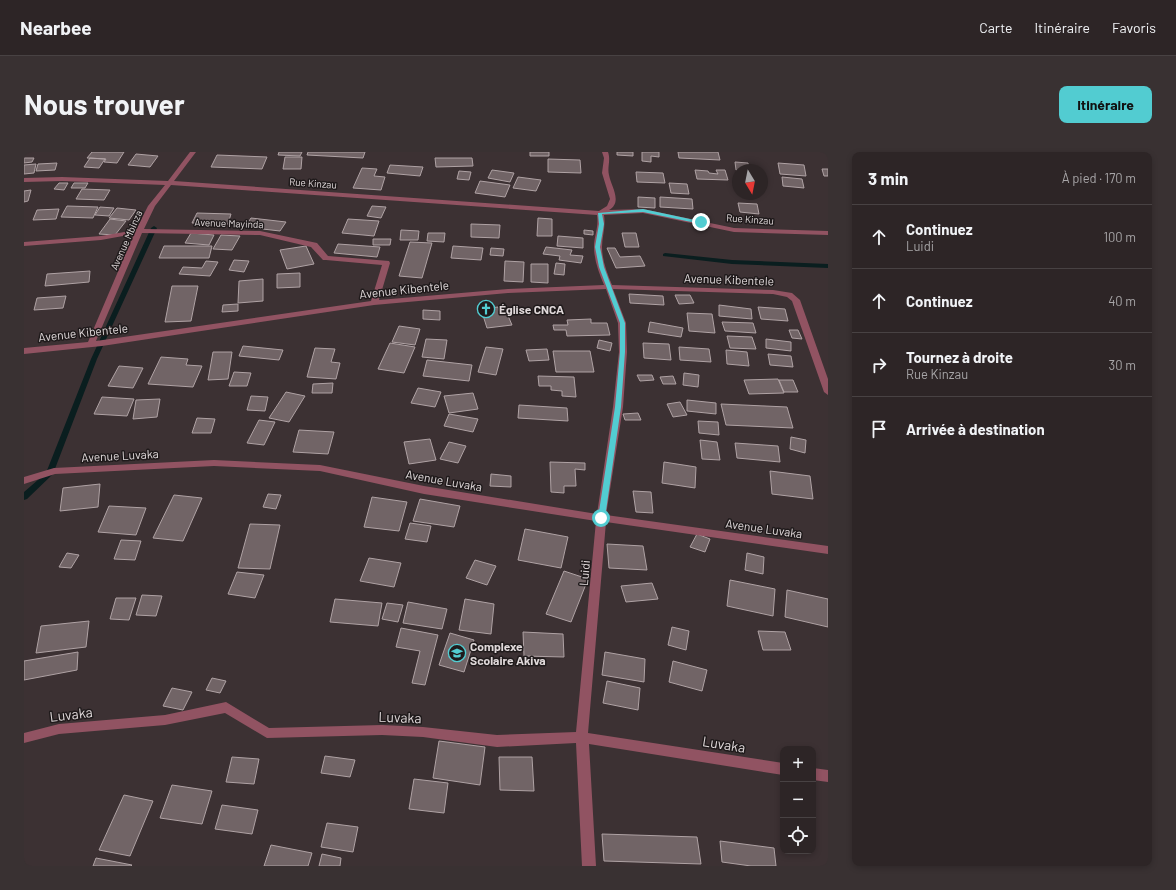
<!DOCTYPE html>
<html lang="fr">
<head>
<meta charset="utf-8">
<style>
	:root { --surface:#2d2526; --page:#393132; --text:#f1f3f6; --muted:#a7a5a7; --line:#484243; --accent:#52ccd1 }
	body { margin:0; font-family:Barlow,sans-serif; background:var(--page); color:var(--text) }
	.controls { position:absolute; right:12px; bottom:12px; display:grid; overflow:hidden; border-radius:8px; box-shadow:0 2px 6px #0003 }
	.controls button { width:36px; height:36px; display:grid; place-items:center; padding:0; border:0; border-bottom:1px solid var(--line); background:var(--surface); color:var(--text); font:20px sans-serif }
	.compass { position:absolute; left:708px; top:12px; width:36px; height:36px; border-radius:50%; background:var(--surface); box-shadow:0 2px 6px #0003; rotate:170deg }
	.stop { position:absolute; width:12px; height:12px; margin:-9px; border:3px solid #52ccd1; border-radius:50%; background:#fff }
	.stop.end { background:#52ccd1; border-color:#fff; box-shadow:0 1px 4px #0008 }
	.list { margin:0; padding:0; list-style:none }
	h2 { display:flex; justify-content:space-between; align-items:center; height:52px; margin:0; padding:0 16px; font-size:17px }
	h2 small { font-size:13px; font-weight:400; color:var(--muted) }
	.list li { display:grid; grid-template-columns:26px 1fr auto; gap:12px; align-items:center; box-sizing:border-box; height:64px; padding:0 16px; border-top:1px solid var(--line) }
	.list b { display:block; font-size:15px; white-space:nowrap }
	.list p { margin:0; font-size:13px; white-space:nowrap; color:var(--muted) }
	.list em { font-size:13px; font-style:normal; color:var(--muted) }
	.icon { flex:none; width:22px; height:22px; fill:none; stroke:currentColor; stroke-width:2; stroke-linecap:round; stroke-linejoin:round }
	.map { position:relative; flex:none; width:804px; height:714px; overflow:hidden; border-radius:8px }
	header { display:flex; align-items:center; gap:24px; box-sizing:border-box; height:56px; padding:0 20px; background:var(--surface); border-bottom:1px solid var(--line) }
	header strong { font-size:19px }
	nav { display:flex; gap:22px; margin-inline-start:auto; font-size:14px }
	.intro { display:flex; align-items:center; justify-content:space-between; box-sizing:border-box; height:96px; padding:0 24px }
	h1 { margin:0; font-size:28px }
	.button { padding:10px 18px; border-radius:8px; background:var(--accent); color:#111; font-size:14px; font-weight:700 }
	main { display:flex; gap:24px; padding:0 24px }
	aside { flex:1; background:var(--surface); border-radius:8px; box-shadow:0 2px 6px #0003 }
	.map>svg:first-child { display:block }
</style>
</head>
<body>
<header>
<strong>Nearbee</strong>
<nav><a>Carte</a><a>Itinéraire</a><a>Favoris</a></nav>
</header>
<div class="intro"><h1>Nous trouver</h1><a class="button">Itinéraire</a></div>
<main>
<div class="map">
<svg width="804" height="714" viewBox="0 0 804 714">
	<rect width="100%" height="100%" fill="#3c3133"/>
	<g fill="none" stroke-linecap="round" stroke-linejoin="round">
		<!-- stream -->
		<path fill="#0a1e1f" fill-rule="evenodd" d="M130,74L133,76L73,207L29,322L3,347L0,348V340L22,321L67,207L127,76Z
			M641,101L708,108L804,112V116L708,112L639,104V102Z"/>
	</g>
	<!-- building -->
	<path fill="#716466" stroke="#afa2a4" d="M68,0H100L93,11L80,10L82,7L63,6Z
		M255,0H278L276,4L254,3Z
		M284,0H341L339,6L283,3Z
		M506,0H525V4H506Z
		M593,0H609V4L593,3Z
		M618,0H635V5L627,4V10L618,9Z
		M654,0H694L696,8L655,6Z
		M112,2L134,4L126,15L104,13Z
		M193,3L243,5L238,17L187,15Z
		M261,5H278L277,17H259Z
		M0,6H10L8,10L0,11Z
		M66,6L81,7L75,16L60,15Z
		M411,6H448L449,14L412,15Z
		M524,7L556,8L557,21L524,20Z
		M711,10L724,11L725,18H712Z
		M33,11L31,18L12,19L14,12Z
		M754,11L780,13L782,24L756,22Z
		M12,12L10,21L0,22V13Z
		M366,13L399,15L396,24L363,21Z
		M338,16L353,17L350,24L361,25L357,38L329,36Z
		M798,17H804V24H800Z
		M468,18L490,21L486,30L464,26Z
		M671,18L684,19L685,21L694,22L692,18H701L704,28L673,27Z
		M435,19L447,20L445,28L433,27Z
		M612,20L639,21L641,31L613,30Z
		M494,25L517,28L512,39L489,36Z
		M758,25L778,27L780,36L759,34Z
		M456,29L486,33L481,45L451,41Z
		M35,31H44L40,38L30,37Z
		M50,31H64L61,36H47Z
		M645,31L663,32L665,42L647,41Z
		M58,37L86,38L80,48L52,47Z
		M7,38L4,49L0,50V39Z
		M614,45L631,46V56L614,55Z
		M636,45L668,47L669,57L636,55Z
		M714,51L733,52L735,62L716,60Z
		M43,54L74,55L69,66L37,65Z
		M348,54L362,55L357,66L343,64Z
		M76,55L90,56L85,64L71,63Z
		M93,56L112,58L105,68L85,66Z
		M35,57L32,67L9,68L13,58Z
		M173,61L207,62L204,72L168,71Z
		M227,66L262,70L256,79L221,75Z
		M514,66L528,67V84H513Z
		M86,67L102,69L91,83L75,82Z
		M324,67L355,69L350,84L318,81Z
		M447,72L476,73L475,86L447,85Z
		M377,78L395,79L394,88H376Z
		M560,78L569,79V83L560,82Z
		M167,81L190,83L185,93L161,91Z
		M404,81H421L420,90L403,89Z
		M598,81H612L615,95H601Z
		M197,83L216,84L208,98L189,97Z
		M534,84L559,86V96L533,94Z
		M349,87H367L366,93H349Z
		M386,90L408,91L398,126L375,124Z
		M314,92L356,95L353,105L310,101Z
		M140,94H188L185,106H135Z
		M282,94L290,112L263,117L256,98Z
		M429,94L459,96L457,108L427,106Z
		M522,95L548,98L546,103L559,104L557,111L535,108L536,104L519,102Z
		M467,96L480,97L479,104L466,103Z
		M583,96H591L596,105L616,104L621,114L592,116Z
		M210,108L225,109L220,120L205,118Z
		M182,109L194,110L186,124L155,122L159,115L178,116Z
		M481,109L500,110L499,130L480,129Z
		M532,111L541,112L540,123L530,122Z
		M507,112H524V131L507,130Z
		M66,119L65,130L21,134L23,122Z
		M276,121V135L253,136V122Z
		M239,127V149L214,151L215,129Z
		M148,134H174L167,169L141,170Z
		M605,142L639,144L640,153L606,151Z
		M651,143H666L670,151L655,152Z
		M42,144L39,156L10,158L13,146Z
		M214,152V159L198,160L199,153Z
		M695,153L727,157L728,167L695,164Z
		M474,155L475,159H482L488,173L463,176L457,157Z
		M734,155L761,157L764,169L737,167Z
		M399,158L416,159V168L399,167Z
		M663,161L688,162L691,181L665,179Z
		M567,167V171H583L586,183L543,184L542,178H530L529,173H544L543,168Z
		M626,170L659,176L657,185L624,180Z
		M698,170L729,171L732,181L701,179Z
		M375,174L396,177L391,193L368,190Z
		M765,178H774L778,187L768,186Z
		M703,184L728,185L732,197L706,196Z
		M402,187L423,188L420,207L398,205Z
		M742,187L767,190V199L742,196Z
		M575,188L588,191L586,199L573,196Z
		M366,191L391,195L380,221L354,217Z
		M619,191L645,192L647,208L620,206Z
		M219,194L259,198L255,208L215,204Z
		M462,195L479,197L472,223L454,220Z
		M655,195L685,197L687,210L656,208Z
		M291,196L311,197L307,210L316,211L312,227L283,225Z
		M523,197L525,208L505,209L502,198Z
		M702,198L723,200L725,214L703,212Z
		M529,199H566L570,220H532Z
		M189,200H208L204,227L184,228Z
		M744,202L767,204L769,215L746,213Z
		M137,205L164,207L162,213L178,214L169,235L124,232Z
		M403,208L448,213L445,229L399,224Z
		M95,214L119,216L109,236L84,234Z
		M210,220L227,221L223,234H205Z
		M660,221L675,223L674,235L659,233Z
		M613,223H628L630,228L616,229Z
		M514,224L550,225L552,245L538,244V239L527,238V234H515Z
		M649,224L652,232H639L636,225Z
		M754,227L760,241L725,242L720,228Z
		M755,228H769L774,240H760Z
		M309,231L308,241H288L289,232Z
		M394,236L417,240L411,255L387,251Z
		M262,240L281,244L265,270L245,266Z
		M449,241L454,257L425,261L420,244Z
		M227,244L244,245L241,259L223,258Z
		M78,245L110,247L103,264L70,262Z
		M136,247L133,265L109,267L112,248Z
		M663,248L692,251V262L663,259Z
		M656,250L663,263L649,265L643,252Z
		M697,252L763,255L769,276L702,273Z
		M495,253L543,256L544,269L494,266Z
		M614,261L617,268H601L599,262Z
		M425,262L454,267L449,280L420,274Z
		M173,266L191,267L187,281H168Z
		M235,268L251,270L240,293L223,291Z
		M674,269L694,270L695,283L675,281Z
		M275,278L310,280L304,302L269,300Z
		M767,285L782,288L781,301L766,297Z
		M406,287L412,308L385,312L380,290Z
		M676,288L693,290L696,308L678,307Z
		M425,290L442,294L434,311L416,307Z
		M711,291L754,294L756,310L713,306Z
		M526,310L561,311V318L551,317L552,334H540V341L527,340Z
		M640,310L672,315L671,336L638,331Z
		M746,319L786,324L789,347L748,342Z
		M467,322L487,324V335L466,334Z
		M76,332L74,355L36,359L39,336Z
		M609,339L627,340L629,361L612,360Z
		M244,342L257,343L252,357L239,355Z
		M150,343L178,346L159,389L129,386Z
		M348,345L383,350L375,379L340,375Z
		M396,347L436,354L430,375L389,369Z
		M85,354L122,356L112,383L74,380Z
		M386,371L407,374L403,390L381,387Z
		M226,372L256,373L246,417L214,416Z
		M501,377L544,385L537,416L494,408Z
		M673,382L686,387L681,400L666,395Z
		M97,388L117,389L111,408L90,407Z
		M583,392L619,394L623,418L585,416Z
		M43,401L55,403L47,416L35,415Z
		M723,401L740,405L739,422L721,418Z
		M345,406L377,411L370,435L336,429Z
		M451,408L472,414L463,433L442,426Z
		M540,419L564,427L547,470L522,462Z
		M213,420L240,423L231,446L204,442Z
		M706,428L751,437L749,464L703,454Z
		M628,431L634,447L602,450L597,434Z
		M763,438L804,447V475L761,465Z
		M118,443L138,444L132,464L112,463Z
		M92,446H112L105,468L86,467Z
		M311,447L358,451L354,474L306,470Z
		M441,447L470,452L467,482L435,478Z
		M384,450L423,457L418,477L379,471Z
		M363,451L379,453L374,470L358,467Z
		M65,469L62,495L12,501L17,474Z
		M648,475L665,479L662,498L644,493Z
		M377,476L414,483L401,533L388,531L396,499L372,495Z
		M734,479L761,480L767,498H739Z
		M499,480L539,482L540,505L500,504Z
		M426,481L450,488L440,520L415,513Z
		M54,500L53,518L0,528V509Z
		M581,500L621,507L620,530L578,523Z
		M649,509L683,518L678,539L645,530Z
		M188,526L202,529L196,541L182,538Z
		M583,529L616,536L614,558L579,551Z
		M148,536L168,540L159,558L139,554Z
		M415,589L461,595L456,633L409,626Z
		M301,604L331,608L326,625L297,621Z
		M208,605L235,607L230,632L202,630Z
		M475,605H508L510,639L476,638Z
		M390,627L424,631L420,661L385,657Z
		M148,633L188,639L178,672L136,666Z
		M100,643L129,649L106,704L75,698Z
		M198,653L234,658L228,682L191,677Z
		M303,671L334,675L329,700L297,695Z
		M578,682L673,685L677,712L580,709Z
		M696,689L750,696L752,714H727L698,710Z
		M247,693L288,701L284,714H240Z
		M298,702L317,706L316,714H295Z
		M72,706L108,713L107,714H69Z"/>
	<g fill="none" stroke-linecap="round" stroke-linejoin="round">
		<!-- minor -->
		<path fill="#915362" fill-rule="evenodd" d="M166,0H172L150,29L575,59L583,54L586,47L578,21L580,6L578,0H584C587,8 583,15 585,23C587,34 599,50 585,58L619,57L710,76L804,79V83L710,80L619,61L580,63C582,75 578,84 578,95C578,108 583,121 588,133L749,138L768,141L776,148L804,227V243L800,240L768,149L763,145L749,142L589,137L602,171L603,200L599,255L582,363L804,394V402L582,370L564,581L759,611V623L565,592L572,714H558L552,591L473,595L399,585L358,583L243,586L201,561L141,573L35,582L0,591V581L35,572L141,563L202,550L245,576L358,573L399,575L473,583L552,580L572,369L400,342L296,319L190,314L31,322L0,332V325L30,316L190,308L296,313L400,334L573,362L589,255L595,200L594,171L582,137L484,141L350,153L78,194L0,202V196L64,190L110,82L77,88L0,94V90L77,84L112,78L124,54L141,33L38,29L0,30V26L38,25L144,29ZM147,33L573,63C575,75 570,84 570,95C570,108 575,121 580,133L484,137L355,148L366,111L365,109L304,104L293,91L236,79L120,77L131,54ZM118,81L236,83L287,95L299,108H302L358,113L347,149L72,189Z
			M789,616L804,618V630L789,628Z"/>
	</g>
	<!-- route -->
	<path fill="#52ccd1" d="M619,57L680,70L677,72L619,60L578,62L580,72L576,95L580,115L601,171V200L597,255L581,366L577,369L574,366L591,255L596,200V171L575,115L571,95L575,72L574,61Z"/>
	<!-- icons -->
	<defs>
		<symbol id="church-ring" viewBox="-11 -11 22 22"><circle r="9.5" fill="#1f1a1b" stroke="#52ccd1" stroke-width="1.5"/><path d="M-1.2-6h2.4v3.5h3.3v2.4h-3.3V6h-2.4V-.1h-3.3v-2.4h3.3Z" fill="#52ccd1"/></symbol>
		<symbol id="school-ring" viewBox="-11 -11 22 22"><circle r="9.5" fill="#1f1a1b" stroke="#52ccd1" stroke-width="1.5"/><path d="M0-5L7-2L0 1L-7-2ZM-4 1L0 2.5L4 1V4Q0 6-4 4Z" fill="#52ccd1"/></symbol>
	</defs>
	<g fill-rule="evenodd">
		<use href="#church-ring" x="452" y="147" width="20" height="20"/>
		<use href="#school-ring" x="423" y="491" width="20" height="20"/>
	</g>
	<g text-anchor="middle" dominant-baseline="central" stroke-width="3" stroke-linejoin="round" paint-order="stroke">
		<!-- far-street labels -->
		<g font-size="10" fill="#e0d9da" stroke="#1f1a1b">
			<text transform="translate(289 31) rotate(4)">Rue Kinzau</text>
			<text transform="translate(726 67) rotate(4)">Rue Kinzau</text>
			<text transform="translate(205 71) rotate(2)">Avenue Mayinda</text>
			<text transform="translate(102 88) rotate(-66)">Avenue Mbinza</text>
		</g>
		<!-- street labels -->
		<g font-size="12" fill="#e0d9da" stroke="#1f1a1b">
			<text transform="translate(705 127) rotate(2)">Avenue Kibentele</text>
			<text transform="translate(380 137) rotate(-6)">Avenue Kibentele</text>
			<text transform="translate(59 180) rotate(-6)">Avenue Kibentele</text>
			<text transform="translate(96 303) rotate(-3)">Avenue Luvaka</text>
			<text transform="translate(420 328) rotate(10)">Avenue Luvaka</text>
			<text transform="translate(740 376) rotate(8)">Avenue Luvaka</text>
			<text transform="translate(560 421) rotate(-85)">Luidi</text>
		</g>
		<!-- poi labels -->
		<g font-size="12" font-weight="bold" fill="#e0d9da" stroke="#1f1a1b" text-anchor="start">
			<text x="475" y="157">Église CNCA</text>
			<text x="446" y="494">Complexe<tspan x="446" dy="14">Scolaire Akiva</tspan></text>
		</g>
		<!-- near-street labels -->
		<g font-size="14" fill="#e0d9da" stroke="#1f1a1b">
			<text transform="translate(47 562) rotate(-7)">Luvaka</text>
			<text transform="translate(376 565) rotate(2)">Luvaka</text>
			<text transform="translate(700 592) rotate(9)">Luvaka</text>
		</g>
	</g>
</svg>
<div class="controls">
<button>+</button>
<button>−</button>
<button><svg class="icon" aria-label="locate" viewBox="0 0 24 24"><circle cx="12" cy="12" r="6"/><path d="M12 2v4M12 18v4M2 12h4M18 12h4"/></svg></button>
</div>
<svg class="compass" viewBox="-18 -18 36 36"><path d="M0-13l5 13h-10z" fill="#e53935"/><path d="M0 13l5-13h-10z" fill="#a7a5a7"/></svg>
<div class="stop" style="left:577px;top:366px"></div>
<div class="stop end" style="left:677px;top:70px"></div>
</div>
<aside>
<h2>3 min<small>À pied · 170 m</small></h2>
<ul class="list">
<li><svg class="icon" aria-label="ahead" viewBox="0 0 24 24"><path d="M12 20V5M6 11l6-6 6 6"/></svg><div><b>Continuez</b><p>Luidi</p></div><em>100 m</em></li>
<li><svg class="icon" aria-label="ahead" viewBox="0 0 24 24"><path d="M12 20V5M6 11l6-6 6 6"/></svg><div><b>Continuez</b></div><em>40 m</em></li>
<li><svg class="icon" aria-label="right" viewBox="0 0 24 24"><path d="M7 20v-9h11M14 6l5 5-5 5"/></svg><div><b>Tournez à droite</b><p>Rue Kinzau</p></div><em>30 m</em></li>
<li><svg class="icon" aria-label="arrive" viewBox="0 0 24 24"><path d="M6 21V4h12l-3 4 3 4H6"/></svg><div><b>Arrivée à destination</b></div></li>
</ul>
</aside>
</main>
</body>
</html>
